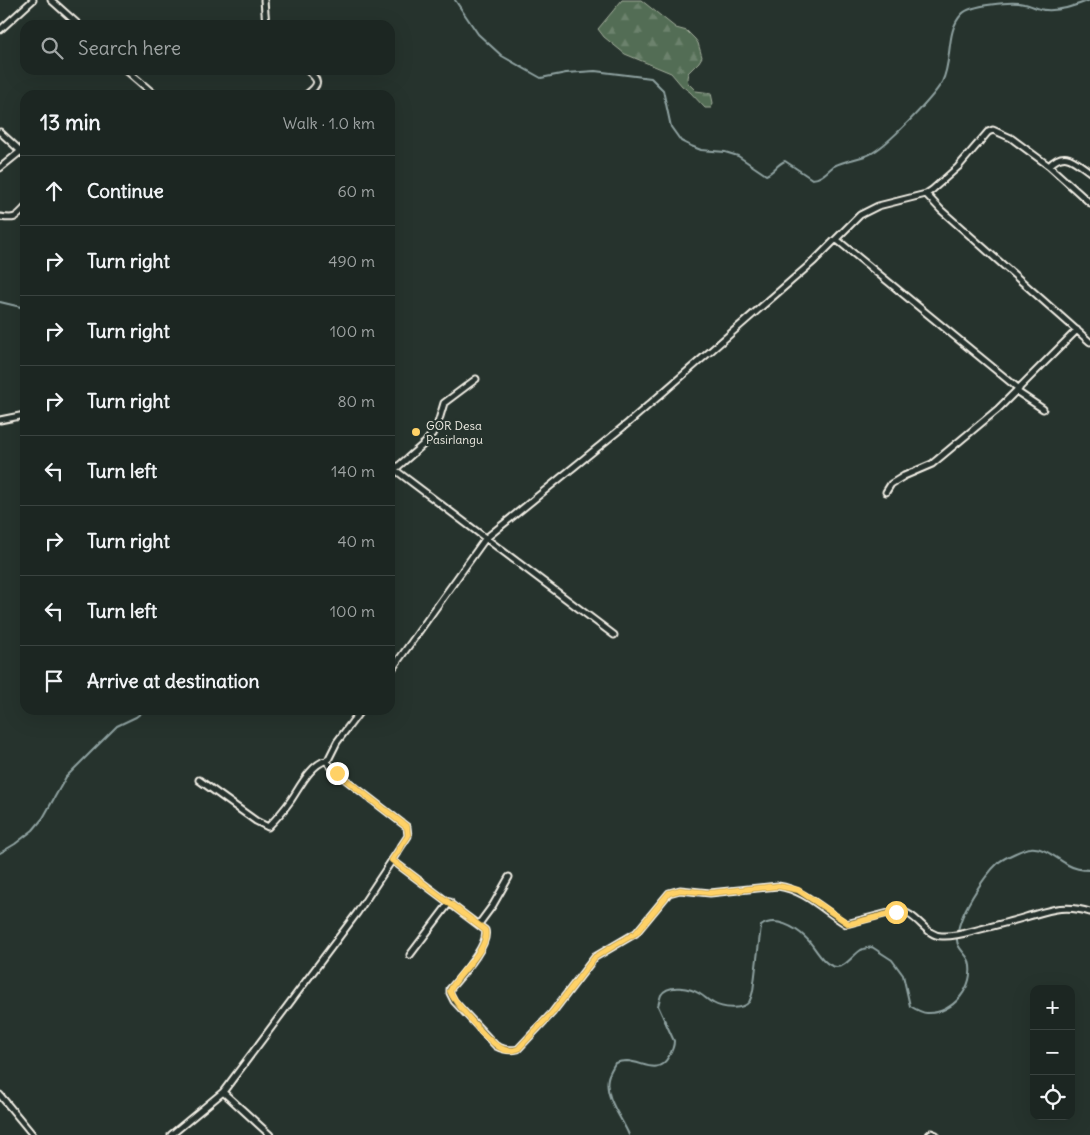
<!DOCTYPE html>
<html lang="en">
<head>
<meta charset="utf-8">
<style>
	:root { --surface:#1c2622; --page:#252e2a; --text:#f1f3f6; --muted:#a0a5a5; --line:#3a4340 }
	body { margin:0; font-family:Delius,sans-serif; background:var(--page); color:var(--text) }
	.controls { position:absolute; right:15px; bottom:15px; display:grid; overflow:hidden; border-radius:10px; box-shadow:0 5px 20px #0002 }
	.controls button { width:45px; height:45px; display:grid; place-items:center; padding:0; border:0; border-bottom:1px solid var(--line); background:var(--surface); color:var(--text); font:25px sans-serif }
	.stop { position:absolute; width:15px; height:15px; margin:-11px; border:4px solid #ffd166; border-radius:50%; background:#fff }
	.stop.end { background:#ffd166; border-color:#fff; box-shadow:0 1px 5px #0008 }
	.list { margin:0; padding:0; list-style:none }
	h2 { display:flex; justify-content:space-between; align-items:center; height:65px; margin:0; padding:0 20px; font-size:21px }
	h2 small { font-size:16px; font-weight:400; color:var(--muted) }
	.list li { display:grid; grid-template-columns:32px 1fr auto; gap:15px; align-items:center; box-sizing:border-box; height:70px; padding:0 20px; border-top:1px solid var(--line) }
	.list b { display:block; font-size:19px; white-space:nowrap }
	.list em { font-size:16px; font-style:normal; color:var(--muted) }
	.icon { flex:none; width:28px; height:28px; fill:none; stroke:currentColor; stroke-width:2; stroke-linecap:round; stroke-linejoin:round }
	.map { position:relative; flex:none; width:1090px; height:1135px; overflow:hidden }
	.search { position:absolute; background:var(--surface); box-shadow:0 5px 20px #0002; left:20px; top:20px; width:375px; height:55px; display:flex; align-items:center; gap:12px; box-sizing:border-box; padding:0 18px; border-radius:15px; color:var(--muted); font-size:19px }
	.panel { position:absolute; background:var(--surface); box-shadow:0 5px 20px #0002; left:20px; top:90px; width:375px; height:625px; border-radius:15px }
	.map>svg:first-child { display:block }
</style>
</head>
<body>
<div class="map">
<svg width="1090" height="1135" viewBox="0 0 1090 1135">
	<defs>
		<pattern id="forest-firs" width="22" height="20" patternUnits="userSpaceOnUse" patternTransform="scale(1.25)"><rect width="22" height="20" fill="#536d54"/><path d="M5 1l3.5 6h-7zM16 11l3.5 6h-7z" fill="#6c826d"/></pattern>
	</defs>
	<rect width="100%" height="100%" fill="#26332d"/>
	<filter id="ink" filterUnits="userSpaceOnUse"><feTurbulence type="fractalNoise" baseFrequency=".02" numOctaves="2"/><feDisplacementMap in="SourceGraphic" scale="10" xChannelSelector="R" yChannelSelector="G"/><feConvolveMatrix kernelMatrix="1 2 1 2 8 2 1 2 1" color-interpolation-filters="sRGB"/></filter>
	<g filter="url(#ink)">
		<!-- forest -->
		<path fill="url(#forest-firs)" stroke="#a4af9e" d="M622,0H641L676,28L687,31L695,39L698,43L702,57L699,62L688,73L687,78L688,83L696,91L711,93L713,103L711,108H705L690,92L682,86L671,73L625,54L604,37L598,29Z"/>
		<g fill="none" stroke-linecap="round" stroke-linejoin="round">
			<!-- stream -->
			<path stroke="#8fa2a1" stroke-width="2" d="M455,0L478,34L502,56L541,78L566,73L595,71L651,78L663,90L671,127L681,141L691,146L701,150L725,152L738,156L766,175C774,172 777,164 785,161L812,179C821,179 827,171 834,166C845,160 859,159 870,154C886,147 933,98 942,82C953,61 945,31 962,14C970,5 1012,1 1024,4C1032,5 1038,10 1046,10C1059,11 1078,5 1090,0
				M0,302L25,308
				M0,853L15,844L33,830L43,818L66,777L117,726L136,717L145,710
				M629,1135C622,1118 604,1097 608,1078C609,1073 613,1067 615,1063C618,1062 623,1061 627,1061C644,1062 658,1076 669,1056C672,1051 674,1047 674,1041L658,1006C659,1002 660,998 661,995C668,983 691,988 700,994C705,997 708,1001 713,1003C722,1008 742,1011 749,1002C751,999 752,994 753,991L761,926C775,916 795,927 806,938C815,946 822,965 836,967C845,968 854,954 861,950C865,948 869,948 872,947L892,960L903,975L910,1006C915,1009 922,1013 927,1013C953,1014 976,986 969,961C966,953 956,948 957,938C958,915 983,877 999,862C1004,858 1025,848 1030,848C1044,846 1057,859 1068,865C1075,869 1082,870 1090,870"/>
			<defs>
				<path id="street" d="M51,0L79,25
					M264,0L266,25
					M0,30L33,0
					M126,70L155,95
					M306,95C320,84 320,81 307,70
					M0,132L25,155
					M1049,166C1065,149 1074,161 1090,172
					M0,168L21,151
					M926,194L941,210L1090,342
					M0,217C14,219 15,219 25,208
					M836,239L1019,389
					M1016,391L1043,409
					M0,420L25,415
					M390,466L614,635
					M394,470L425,443L432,434L438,423L444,403L476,379
					M886,492L891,484L904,476L932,464L998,409L1077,330
					M390,672L485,539L628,423L814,261L860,215L878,206L926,194L932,190L958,167L988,132L993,130L1011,138L1049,166L1090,203
					M199,780L256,821L268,827C276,819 284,810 291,800C300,787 310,765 327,760
					M392,860L485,930C490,945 460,977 450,989V993L454,1001L496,1046C504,1050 510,1051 518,1049L552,1013L595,957L636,933L669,893L680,890L710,893L778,886C805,890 823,910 846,924L896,911C918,911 924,936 942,936C954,937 966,933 977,930C993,926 1009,922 1026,917C1050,910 1065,904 1090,912
					M479,924L493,905L509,877
					M410,955L450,902
					M223,1092L270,1135
					M0,1095L33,1135
					M171,1135L223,1092L357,913L408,836L407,827L337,773L327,762L337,742L361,710
					M929,1135L931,1133L936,1135"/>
			</defs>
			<!-- street casing -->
			<use href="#street" stroke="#f4f1e8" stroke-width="9"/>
			<!-- street -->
			<use href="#street" stroke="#26332d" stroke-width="5"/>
		</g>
	</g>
	<g fill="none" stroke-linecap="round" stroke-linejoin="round" filter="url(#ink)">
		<!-- route -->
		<path stroke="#ffd166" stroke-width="6" d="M337,773L407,827L408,836L392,860L485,930C491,948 456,975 450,991C453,1001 489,1042 499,1047C505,1051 512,1051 518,1049L552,1013L595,957L636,933L669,893L680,890L710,893L778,886L798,890L849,924L896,912"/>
	</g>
	<!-- markers -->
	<circle fill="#ffd166" stroke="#26332d" stroke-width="2" cx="416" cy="432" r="5"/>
	<g text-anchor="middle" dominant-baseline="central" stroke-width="4.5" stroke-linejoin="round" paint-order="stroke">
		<!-- poi labels -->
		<g font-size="12" fill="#f4f1e8" stroke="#26332d" text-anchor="start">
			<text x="426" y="425">GOR Desa<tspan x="426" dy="14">Pasirlangu</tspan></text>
		</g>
	</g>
</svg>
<div class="controls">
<button>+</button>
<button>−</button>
<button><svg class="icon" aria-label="locate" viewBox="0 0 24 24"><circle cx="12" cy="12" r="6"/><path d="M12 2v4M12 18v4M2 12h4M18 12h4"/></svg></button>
</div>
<div class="stop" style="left:896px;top:912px"></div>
<div class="stop end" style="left:337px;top:773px"></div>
<div class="search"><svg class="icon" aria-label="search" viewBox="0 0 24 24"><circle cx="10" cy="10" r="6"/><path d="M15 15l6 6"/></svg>Search here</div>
<section class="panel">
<h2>13 min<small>Walk · 1.0 km</small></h2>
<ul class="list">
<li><svg class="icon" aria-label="ahead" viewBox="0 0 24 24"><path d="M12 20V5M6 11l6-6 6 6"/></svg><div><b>Continue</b></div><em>60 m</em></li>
<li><svg class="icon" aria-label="right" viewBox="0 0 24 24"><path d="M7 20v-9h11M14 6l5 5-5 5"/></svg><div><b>Turn right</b></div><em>490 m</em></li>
<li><svg class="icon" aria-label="right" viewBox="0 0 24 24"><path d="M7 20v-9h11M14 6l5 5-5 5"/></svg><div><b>Turn right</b></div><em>100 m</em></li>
<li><svg class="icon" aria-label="right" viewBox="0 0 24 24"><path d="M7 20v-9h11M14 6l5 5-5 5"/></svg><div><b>Turn right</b></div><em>80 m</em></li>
<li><svg class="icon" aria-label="left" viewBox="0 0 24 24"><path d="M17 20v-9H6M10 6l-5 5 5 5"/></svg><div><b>Turn left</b></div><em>140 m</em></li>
<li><svg class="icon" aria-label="right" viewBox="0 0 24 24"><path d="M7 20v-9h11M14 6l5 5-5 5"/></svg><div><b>Turn right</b></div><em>40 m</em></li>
<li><svg class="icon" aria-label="left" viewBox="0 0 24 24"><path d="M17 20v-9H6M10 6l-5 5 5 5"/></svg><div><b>Turn left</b></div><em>100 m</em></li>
<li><svg class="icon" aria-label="arrive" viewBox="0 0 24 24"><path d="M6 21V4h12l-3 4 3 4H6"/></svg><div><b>Arrive at destination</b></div></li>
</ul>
</section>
</div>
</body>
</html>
